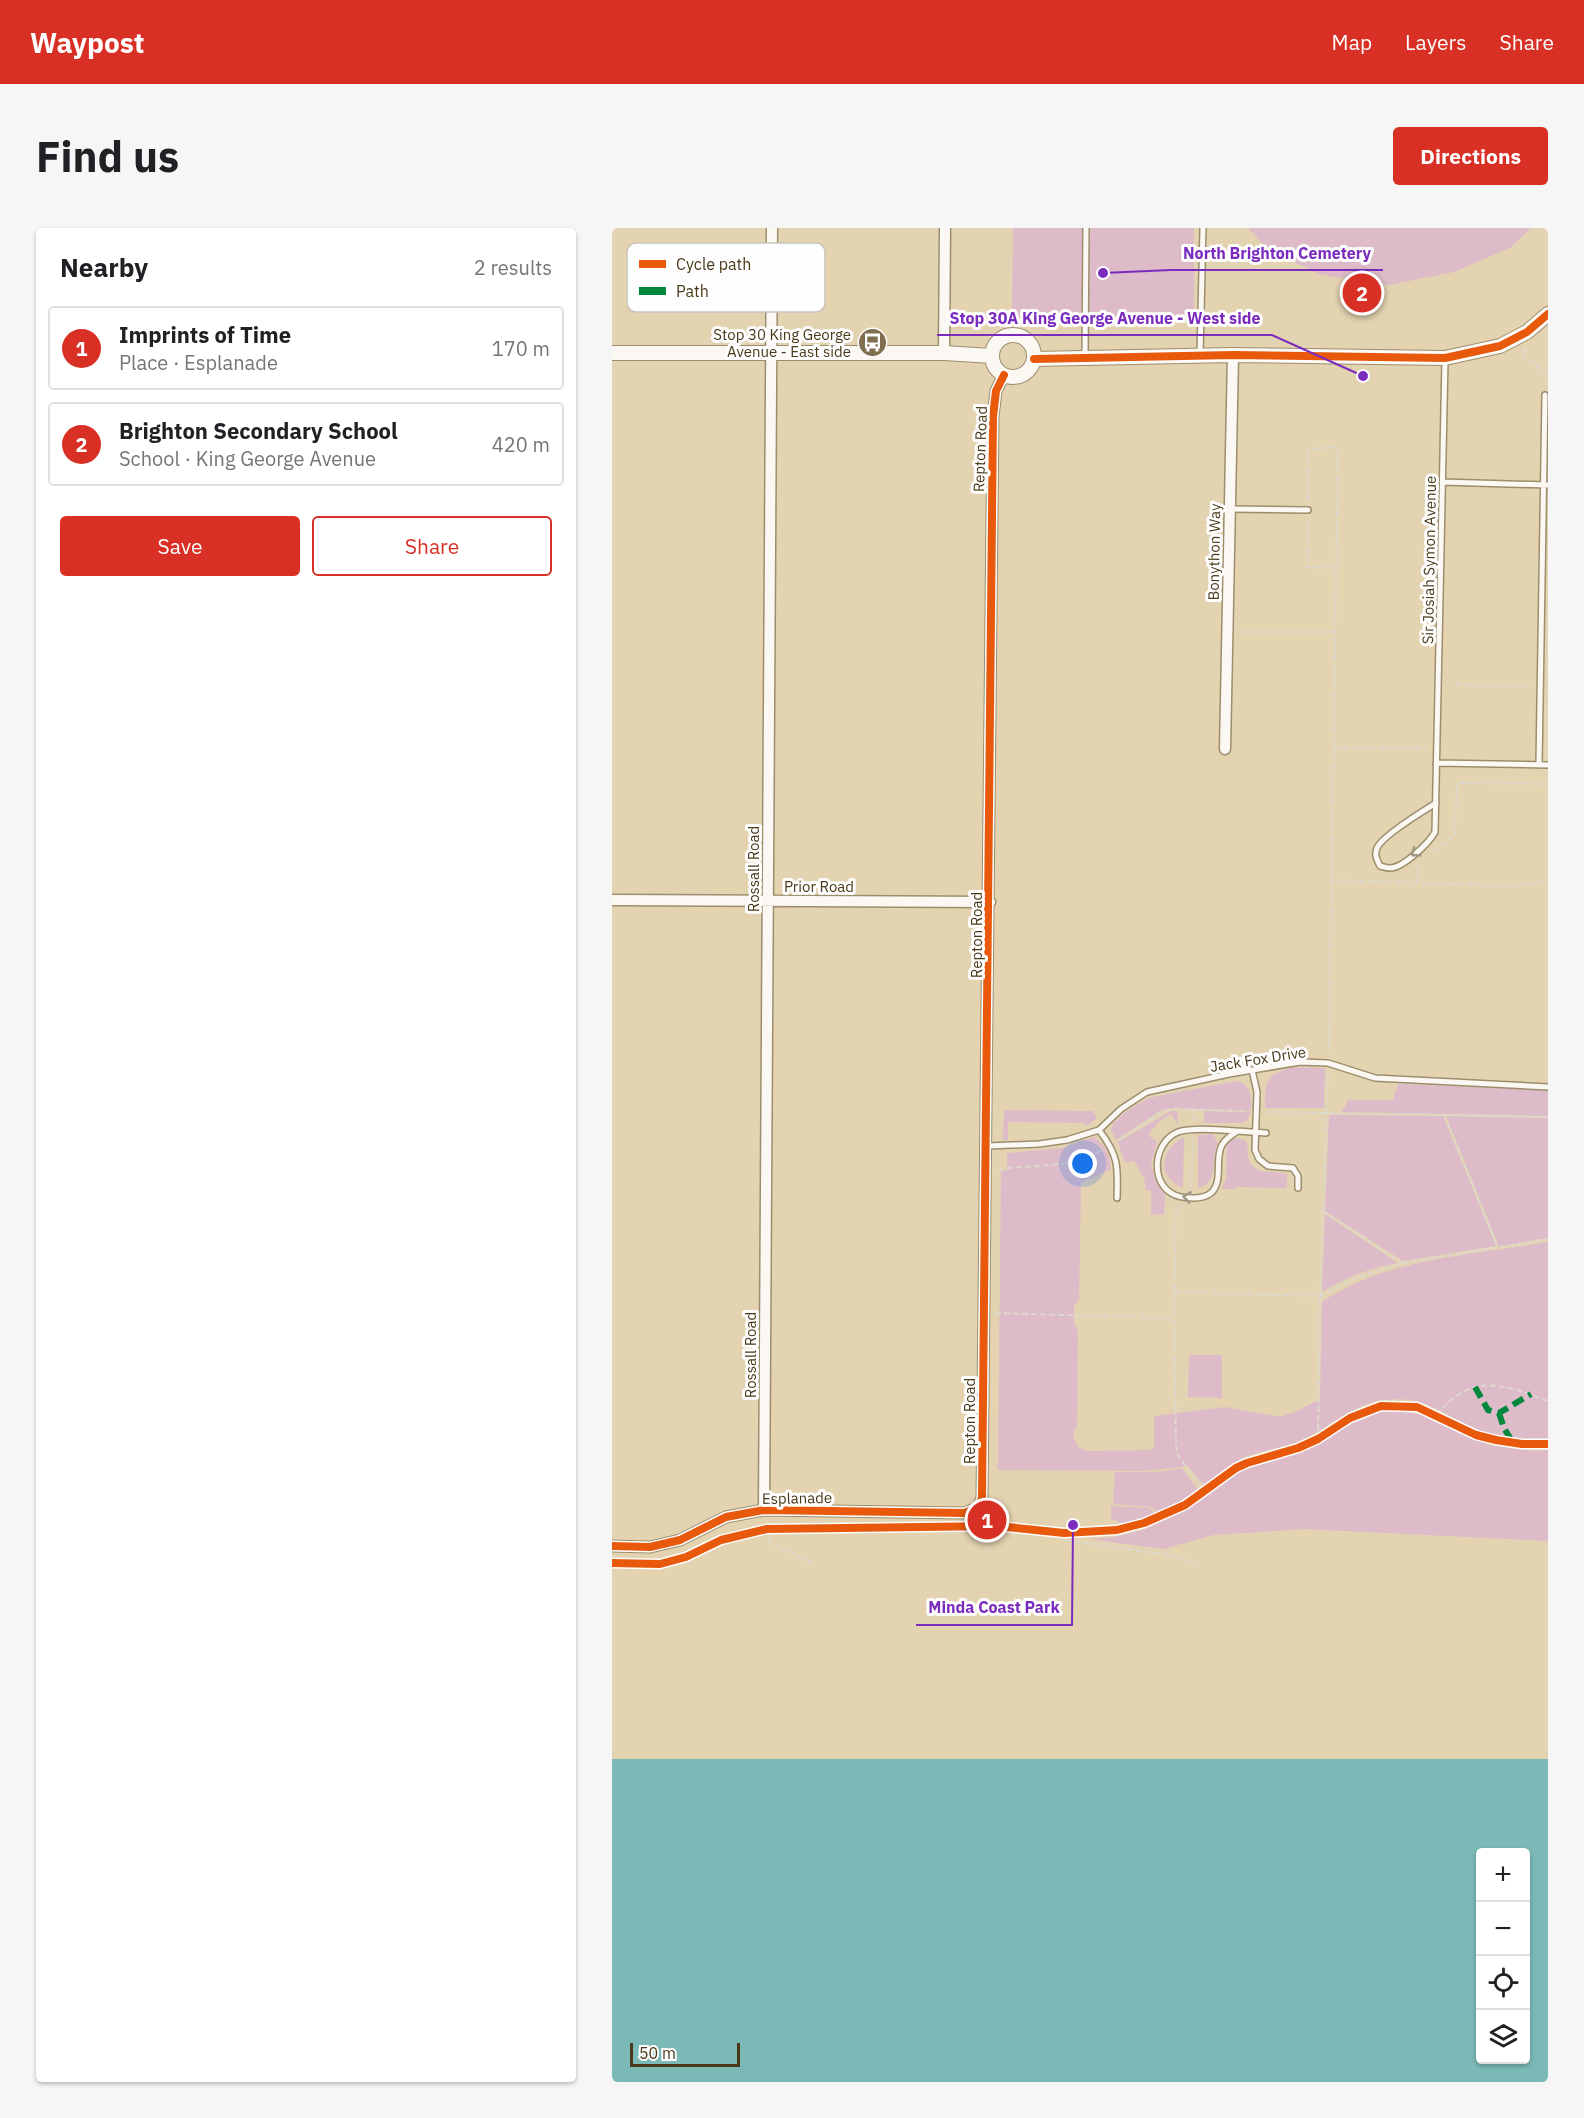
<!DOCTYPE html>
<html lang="en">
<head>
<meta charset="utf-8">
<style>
	:root { --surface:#fff; --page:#f6f6f6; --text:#202124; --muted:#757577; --line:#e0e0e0; --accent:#d93025 }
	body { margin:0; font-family:"IBM Plex Sans",sans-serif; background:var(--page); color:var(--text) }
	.controls { position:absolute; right:18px; bottom:18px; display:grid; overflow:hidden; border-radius:6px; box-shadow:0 2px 4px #0004 }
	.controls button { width:54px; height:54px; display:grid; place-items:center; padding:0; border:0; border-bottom:2px solid var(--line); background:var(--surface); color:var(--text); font:30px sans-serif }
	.scale { position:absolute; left:18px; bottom:15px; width:110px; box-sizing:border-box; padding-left:6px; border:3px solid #493918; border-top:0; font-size:16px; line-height:21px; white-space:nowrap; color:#493918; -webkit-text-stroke:4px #fefefe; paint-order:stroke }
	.you { position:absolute; left:471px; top:936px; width:21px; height:21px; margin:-15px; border:4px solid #fff; border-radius:50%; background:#1a73e8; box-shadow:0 0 0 9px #1a73e833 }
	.badge { display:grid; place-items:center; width:39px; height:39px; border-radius:50%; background:var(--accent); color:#fff; font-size:20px; font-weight:700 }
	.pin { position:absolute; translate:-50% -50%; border:3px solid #fff; box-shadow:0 2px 6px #0006 }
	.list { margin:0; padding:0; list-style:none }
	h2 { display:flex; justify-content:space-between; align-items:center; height:78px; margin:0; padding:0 24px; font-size:26px }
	h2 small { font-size:20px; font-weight:400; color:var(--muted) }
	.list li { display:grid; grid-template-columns:39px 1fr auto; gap:18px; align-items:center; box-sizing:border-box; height:84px; margin:0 12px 12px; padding:0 12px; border:2px solid var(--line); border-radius:6px }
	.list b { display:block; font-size:22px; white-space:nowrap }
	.list p { margin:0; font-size:20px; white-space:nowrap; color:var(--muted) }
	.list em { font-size:20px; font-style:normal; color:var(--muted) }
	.actions { display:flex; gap:12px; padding:18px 24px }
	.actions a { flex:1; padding:14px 0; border:2px solid var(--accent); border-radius:6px; text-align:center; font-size:21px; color:var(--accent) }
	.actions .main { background:var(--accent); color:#fff }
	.icon { flex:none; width:33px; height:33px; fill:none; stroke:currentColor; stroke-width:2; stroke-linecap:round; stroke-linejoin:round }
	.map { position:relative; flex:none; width:936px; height:1854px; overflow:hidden; border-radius:6px }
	header { display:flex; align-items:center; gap:36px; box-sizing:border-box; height:84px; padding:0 30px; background:var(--accent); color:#fff }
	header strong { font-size:28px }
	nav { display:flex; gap:33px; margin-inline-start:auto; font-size:21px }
	.intro { display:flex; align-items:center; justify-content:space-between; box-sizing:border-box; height:144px; padding:0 36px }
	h1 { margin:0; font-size:42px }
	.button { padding:15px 27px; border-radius:6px; background:var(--accent); color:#fff; font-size:21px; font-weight:700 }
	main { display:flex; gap:36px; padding:0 36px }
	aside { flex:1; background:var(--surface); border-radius:6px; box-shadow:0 2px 4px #0004 }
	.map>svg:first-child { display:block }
</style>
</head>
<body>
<header>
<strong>Waypost</strong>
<nav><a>Map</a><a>Layers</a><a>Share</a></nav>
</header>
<div class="intro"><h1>Find us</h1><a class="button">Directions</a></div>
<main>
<aside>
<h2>Nearby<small>2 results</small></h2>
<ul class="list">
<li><span class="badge">1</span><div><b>Imprints of Time</b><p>Place · Esplanade</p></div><em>170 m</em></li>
<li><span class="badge">2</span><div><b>Brighton Secondary School</b><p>School · King George Avenue</p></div><em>420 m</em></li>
</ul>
<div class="actions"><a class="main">Save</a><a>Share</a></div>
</aside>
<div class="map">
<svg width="936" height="1854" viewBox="0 0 936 1854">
	<rect width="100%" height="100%" fill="#e4d3b1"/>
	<!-- green -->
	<path fill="#ddbbc9" d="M401,0H582V91L400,90Z
		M636,0H919L898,20L842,44L777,57L710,47L656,22Z
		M681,839L713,840L712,880H653C653,852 653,847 681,839Z
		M623,853C639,855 640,869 639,883L557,880L548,883L504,912L499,902L501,896L512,885L536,870Z
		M786,856L936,862V888L730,884L736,872H781Z
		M392,882L481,883L485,890L475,898L470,895L396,894V912H391Z
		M559,883H566L565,896L559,886L547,894L536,907L545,914L539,935L543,952L553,966L552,987L539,986V963L534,962L532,950L522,933L513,935L506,914Z
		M592,883L639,884L635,892L630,895H592Z
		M717,887L831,888L884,1018L791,1033L713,983Z
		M834,888L936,890V1010L887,1019Z
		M601,906L606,915C598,931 608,954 586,960V907Z
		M482,909C494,917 498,928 499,941L469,955L467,1072L462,1077V1095L466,1103L465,1199L461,1203L462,1210L466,1219L476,1223L538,1222L542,1220V1188L613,1179L668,1189L683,1184L708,1171L710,1074C773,1030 862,1027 936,1014V1211C915,1211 888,1211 868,1203C845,1194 823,1176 798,1172C745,1166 728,1196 685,1214C671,1219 656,1222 641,1226C622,1232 607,1245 592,1258L576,1238L533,1243L386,1242L389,943L395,942V925L450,920Z
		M572,909L571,960C544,948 548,922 572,909Z
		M626,910L634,913C637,919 635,926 637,932C643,949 662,941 675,946V960L624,959L623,961H610L614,950L615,917L620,912Z
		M713,986L786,1035C756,1041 737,1048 710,1064Z
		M577,1127H610V1170L576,1169Z
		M785,1182L816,1188L876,1217L923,1223L936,1222V1313L692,1301L602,1307L551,1321L476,1311L501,1309L531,1302L574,1282L618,1247L646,1236L694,1221L752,1188L767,1183Z
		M570,1240L586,1262L554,1282L545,1285L540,1279L501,1276L503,1244H545Z
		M499,1278L537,1280L544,1286L512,1296L499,1291Z"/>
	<!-- water -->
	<path fill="#7ab9b6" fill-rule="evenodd" d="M0,1531H936V1854H0ZM868,1624H914V1832H868Z"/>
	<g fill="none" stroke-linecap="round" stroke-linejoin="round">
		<defs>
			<path id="service" d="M588,127L591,0
				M473,130L474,0
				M830,254L936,257
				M618,281L696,282
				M824,535L936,537
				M927,537L933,167
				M824,575C811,583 770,608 765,620C762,627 765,632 768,638C772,639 775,640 778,640C791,640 817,615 823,604L833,132
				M640,842L645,864L643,922L647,931L656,938L681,940L686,948V960
				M487,902C507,928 506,939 505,970
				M624,904C619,908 613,911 610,917C602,931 612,953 599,965C594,969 587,970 581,970C574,970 565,969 559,965C537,951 543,913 566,904C584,898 633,904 654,905
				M375,918L427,916L455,912L487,902L509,881L535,864L617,846L688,834L716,835L763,850L936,859"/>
			<path id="minor" d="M332,125L333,0
				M613,521L621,127
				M0,672L378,674
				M152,1282L160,0
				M0,1318L38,1319L68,1312L114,1289L152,1282L352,1285L366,1280L370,1270C374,910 379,550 381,189L384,163L392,147"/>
			<path id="tertiary" d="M380 128a21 21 0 1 1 42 0a21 21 0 1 1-42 0Z
				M0,125H332L380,128
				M422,131L621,127L833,130L888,118L915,104L936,86"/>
		</defs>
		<!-- service casing -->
		<use href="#service" stroke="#9c8e6d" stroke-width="8"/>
		<!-- minor casing -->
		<use href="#minor" stroke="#9c8e6d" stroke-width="13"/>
		<!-- tertiary casing -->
		<use href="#tertiary" stroke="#9c8e6d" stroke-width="16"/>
		<!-- path -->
		<path stroke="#ded8cc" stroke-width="2" stroke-dasharray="6 3" stroke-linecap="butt" d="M915,121L909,126L936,147
			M696,272L697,221L726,219L717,824
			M696,292L695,339L724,340
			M627,404H723
			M843,457L918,458
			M722,519L815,521
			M822,624L843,607L845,555L936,556
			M720,652L895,658L936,654
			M805,656L806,637
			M654,884L936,889
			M832,886L886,1020
			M582,893V882
			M507,912L548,885L560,881L633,883
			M386,941L450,936L489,923
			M579,959L581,911
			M570,980H564L562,1090L564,1214L565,1226L592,1263
			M711,983L790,1035
			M563,1064L708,1068L744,1050L790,1035L936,1011
			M383,1085L562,1090
			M825,1187C859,1144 891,1156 936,1173
			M706,1211L708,1068L716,845
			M155,1301L157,1314L201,1335
			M452,1305L451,1312L551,1326L588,1336"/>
		<!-- service -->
		<use href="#service" stroke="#fbf8f3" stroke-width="5"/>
		<!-- minor -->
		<use href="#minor" stroke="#fbf8f3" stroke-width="10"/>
		<!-- tertiary -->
		<use href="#tertiary" stroke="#fbf8f3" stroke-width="14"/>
		<!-- quiet -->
		<path stroke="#00873e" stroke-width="6" stroke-dasharray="12 6" stroke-linecap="butt" d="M863,1159L876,1182L887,1185L919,1166
			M887,1185L892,1200L901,1215"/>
		<defs>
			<path id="cycleway" d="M422,131L621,127L833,130L888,118L915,104L936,86
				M0,1318L38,1319L68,1312L114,1289L152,1282L352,1285L366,1280L370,1270C374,910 379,550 381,189L384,163L392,147
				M0,1335L48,1336L74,1329L109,1312L155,1301L386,1298L452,1305L505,1302L532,1295L573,1277L624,1240L635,1235L686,1220L706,1211L738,1190L769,1178L805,1179L864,1207L884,1212L910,1216H936"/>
		</defs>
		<!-- cycleway casing -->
		<use href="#cycleway" stroke="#fefefe" stroke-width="11"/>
		<!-- cycleway -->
		<use href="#cycleway" stroke="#e8590c" stroke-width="8"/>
	</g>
	<!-- one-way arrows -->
	<defs><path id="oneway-chevron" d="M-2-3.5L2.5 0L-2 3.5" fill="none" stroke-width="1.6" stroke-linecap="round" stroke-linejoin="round" transform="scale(1.5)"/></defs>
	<g stroke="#a29886">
		<use href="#oneway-chevron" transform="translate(803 625) rotate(142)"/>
		<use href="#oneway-chevron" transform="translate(575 969) rotate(-172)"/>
	</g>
	<!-- icons -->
	<defs>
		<symbol id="bus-disc" viewBox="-11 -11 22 22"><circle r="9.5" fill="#7f6f4e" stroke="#fefefe"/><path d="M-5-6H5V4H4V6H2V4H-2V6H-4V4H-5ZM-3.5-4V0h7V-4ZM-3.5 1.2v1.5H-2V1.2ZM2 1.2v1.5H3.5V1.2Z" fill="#fff"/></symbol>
	</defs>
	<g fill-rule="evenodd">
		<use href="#bus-disc" x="244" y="98" width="33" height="33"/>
	</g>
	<g text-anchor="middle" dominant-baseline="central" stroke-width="6" stroke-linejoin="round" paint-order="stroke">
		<!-- poi labels -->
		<g font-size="15" fill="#493918" stroke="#fefefe" text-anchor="end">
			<text x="239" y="106">Stop 30 King George<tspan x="239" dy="17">Avenue - East side</tspan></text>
		</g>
		<!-- street labels -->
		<g font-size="15" fill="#493918" stroke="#fefefe">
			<text transform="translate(368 221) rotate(-88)">Repton Road</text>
			<text transform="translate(602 324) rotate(-89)">Bonython Way</text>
			<text transform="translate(817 332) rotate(-89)">Sir Josiah Symon Avenue</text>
			<text transform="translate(141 641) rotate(-90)">Rossall Road</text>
			<text x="207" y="658">Prior Road</text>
			<text transform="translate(364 707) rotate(-90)">Repton Road</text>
			<text transform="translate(646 831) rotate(-9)">Jack Fox Drive</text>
			<text transform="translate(138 1127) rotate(-90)">Rossall Road</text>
			<text transform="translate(357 1193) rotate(-90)">Repton Road</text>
			<text transform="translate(185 1270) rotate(-1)">Esplanade</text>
		</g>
	</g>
	<!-- legend -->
	<rect x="15" y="15" width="198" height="69" rx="9" fill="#fefefe" stroke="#c8c3b9" stroke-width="1.5"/>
	<rect x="27" y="32" width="27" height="8" fill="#e8590c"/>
	<rect x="27" y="59" width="27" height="8" fill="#00873e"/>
	<g font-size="16" fill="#493918">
		<text x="64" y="42">Cycle path</text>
		<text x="64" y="69">Path</text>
	</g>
	<!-- callouts -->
	<path fill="none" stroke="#7b2cbf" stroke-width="2" d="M491 45L559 42H771M751 148L660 107H325M461 1297L460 1397H304"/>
	<g fill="#7b2cbf" stroke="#fefefe" stroke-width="2">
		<circle cx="491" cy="45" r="6"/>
		<circle cx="751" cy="148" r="6"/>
		<circle cx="461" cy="1297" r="6"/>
	</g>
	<g font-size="16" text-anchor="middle" font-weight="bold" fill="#7b2cbf" stroke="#fefefe" stroke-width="6" stroke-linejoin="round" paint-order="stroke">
		<text x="665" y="31">North Brighton Cemetery</text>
		<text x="493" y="96">Stop 30A King George Avenue - West side</text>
		<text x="382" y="1385">Minda Coast Park</text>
	</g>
</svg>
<div class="controls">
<button>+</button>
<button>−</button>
<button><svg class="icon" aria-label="locate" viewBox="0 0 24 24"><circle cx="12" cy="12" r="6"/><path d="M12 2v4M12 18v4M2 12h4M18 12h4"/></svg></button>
<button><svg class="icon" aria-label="layers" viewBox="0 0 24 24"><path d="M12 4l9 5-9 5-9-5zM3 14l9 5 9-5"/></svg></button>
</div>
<div class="scale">50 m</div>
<div class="you"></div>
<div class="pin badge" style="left:375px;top:1292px">1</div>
<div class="pin badge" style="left:750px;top:65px">2</div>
</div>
</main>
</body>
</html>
